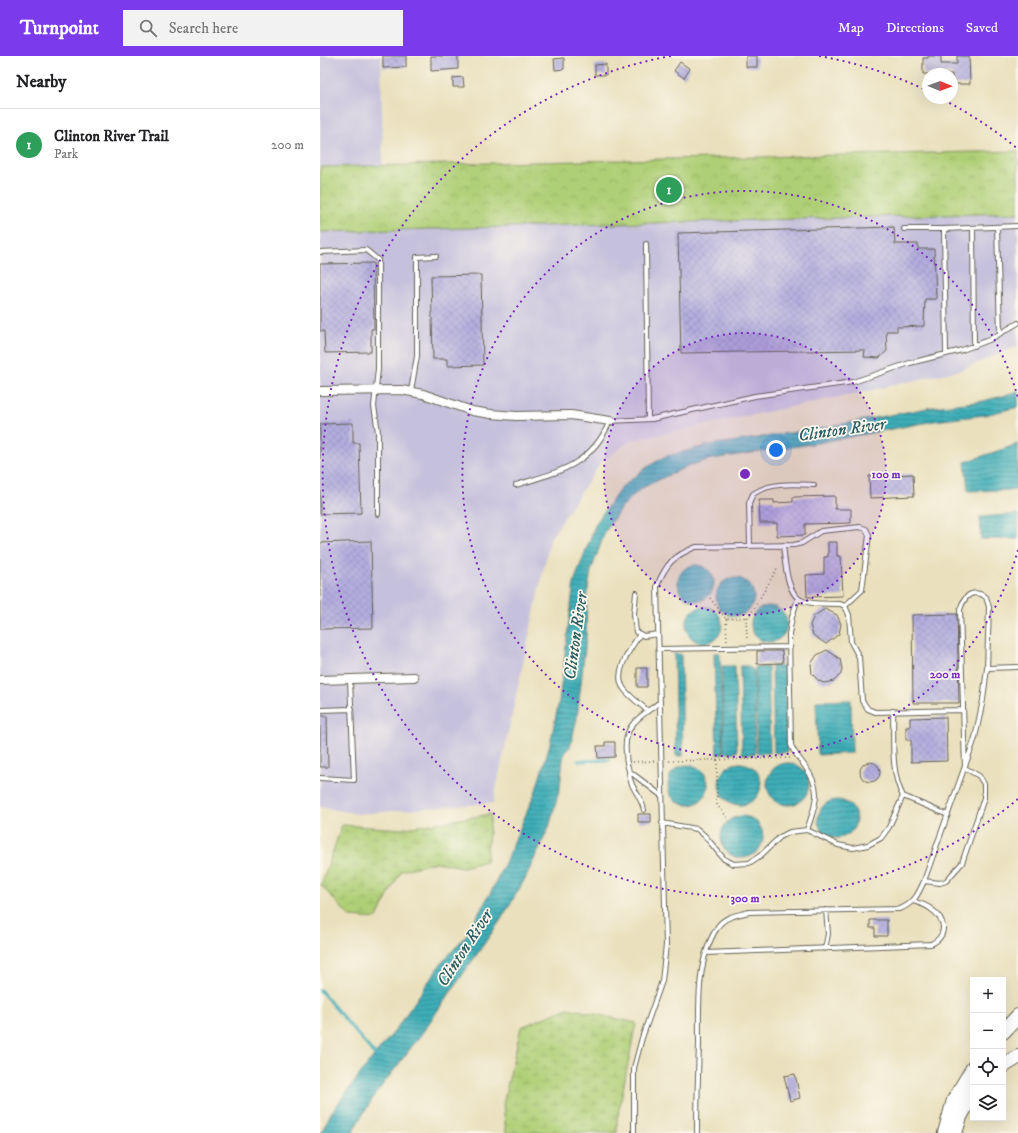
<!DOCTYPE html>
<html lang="en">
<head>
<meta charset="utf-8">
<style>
	:root { --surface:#fff; --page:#f2f2f2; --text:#202124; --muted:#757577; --line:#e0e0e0; --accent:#7c3aed }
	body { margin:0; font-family:"IM FELL DW Pica",serif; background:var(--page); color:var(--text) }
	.controls { position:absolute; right:12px; bottom:12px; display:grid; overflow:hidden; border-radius:0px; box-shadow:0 4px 16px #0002 }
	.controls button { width:36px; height:36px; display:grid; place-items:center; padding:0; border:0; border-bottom:1px solid var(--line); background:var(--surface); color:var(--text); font:20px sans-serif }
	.compass { position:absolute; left:602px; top:12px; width:36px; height:36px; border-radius:50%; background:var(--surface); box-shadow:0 4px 16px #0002; rotate:91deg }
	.you { position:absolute; left:456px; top:394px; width:14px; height:14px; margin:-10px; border:3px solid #fff; border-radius:50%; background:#1a73e8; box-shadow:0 0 0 6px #1a73e833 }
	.badge { display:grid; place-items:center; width:26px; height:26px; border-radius:50%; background:var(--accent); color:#fff; font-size:13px; font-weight:700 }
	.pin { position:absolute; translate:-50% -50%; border:2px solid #fff; box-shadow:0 1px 4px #0006 }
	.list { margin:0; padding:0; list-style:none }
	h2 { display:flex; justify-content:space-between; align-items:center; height:52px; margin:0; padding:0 16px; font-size:17px }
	h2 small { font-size:13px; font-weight:400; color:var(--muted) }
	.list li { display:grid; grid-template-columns:26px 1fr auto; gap:12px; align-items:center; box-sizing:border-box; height:72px; padding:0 16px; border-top:1px solid var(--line) }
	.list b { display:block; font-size:15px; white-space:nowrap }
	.list p { margin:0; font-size:13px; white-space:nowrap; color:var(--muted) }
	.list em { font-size:13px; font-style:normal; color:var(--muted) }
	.icon { flex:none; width:22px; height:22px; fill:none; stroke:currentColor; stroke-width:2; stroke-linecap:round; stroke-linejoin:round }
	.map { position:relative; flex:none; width:698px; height:1077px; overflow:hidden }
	header { display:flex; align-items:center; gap:24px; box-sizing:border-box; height:56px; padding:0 20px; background:var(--accent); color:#fff }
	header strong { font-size:19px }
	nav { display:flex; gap:22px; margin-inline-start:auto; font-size:14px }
	.search { width:280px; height:36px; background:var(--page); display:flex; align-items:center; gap:10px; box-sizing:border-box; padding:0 14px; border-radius:0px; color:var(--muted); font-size:15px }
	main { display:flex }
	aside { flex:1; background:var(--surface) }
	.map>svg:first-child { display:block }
</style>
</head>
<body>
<header>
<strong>Turnpoint</strong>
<div class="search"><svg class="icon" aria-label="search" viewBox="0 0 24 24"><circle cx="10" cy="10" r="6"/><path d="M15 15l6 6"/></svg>Search here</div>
<nav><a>Map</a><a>Directions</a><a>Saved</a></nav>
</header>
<main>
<aside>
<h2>Nearby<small></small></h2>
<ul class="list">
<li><span class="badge" style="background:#2e9e5b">1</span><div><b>Clinton River Trail</b><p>Park</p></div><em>200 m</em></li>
</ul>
</aside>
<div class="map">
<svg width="698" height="1077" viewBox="0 0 698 1077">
	<defs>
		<pattern id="wetland-marsh" width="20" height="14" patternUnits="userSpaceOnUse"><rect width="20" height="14" fill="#afcf76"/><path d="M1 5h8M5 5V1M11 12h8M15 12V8" fill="none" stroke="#96b166"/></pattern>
		<pattern id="park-crowns" width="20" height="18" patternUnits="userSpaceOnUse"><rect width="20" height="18" fill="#afcf76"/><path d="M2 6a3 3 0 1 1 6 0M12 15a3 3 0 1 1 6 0" fill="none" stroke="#96b166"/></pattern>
		<pattern id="water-rules" width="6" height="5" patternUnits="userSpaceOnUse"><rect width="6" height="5" fill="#3cadb7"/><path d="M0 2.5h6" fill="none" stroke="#328c94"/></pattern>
		<pattern id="building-cross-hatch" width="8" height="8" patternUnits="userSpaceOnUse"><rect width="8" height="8" fill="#b3adde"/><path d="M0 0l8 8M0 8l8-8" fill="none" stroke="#9994be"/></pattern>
	</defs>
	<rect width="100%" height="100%" fill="#fbf7ec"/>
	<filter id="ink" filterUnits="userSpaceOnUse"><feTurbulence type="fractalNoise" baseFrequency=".025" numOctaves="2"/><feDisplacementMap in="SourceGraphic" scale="8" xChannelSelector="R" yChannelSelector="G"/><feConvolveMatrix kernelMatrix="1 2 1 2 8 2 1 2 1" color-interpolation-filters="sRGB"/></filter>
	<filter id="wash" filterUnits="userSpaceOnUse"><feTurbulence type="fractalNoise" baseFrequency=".012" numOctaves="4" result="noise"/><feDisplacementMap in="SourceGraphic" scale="16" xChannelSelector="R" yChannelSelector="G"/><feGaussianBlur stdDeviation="0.9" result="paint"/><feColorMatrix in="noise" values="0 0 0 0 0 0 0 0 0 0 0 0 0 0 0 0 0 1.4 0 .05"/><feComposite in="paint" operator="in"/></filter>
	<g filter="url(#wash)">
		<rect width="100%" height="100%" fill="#eae0bd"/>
		<!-- industrial -->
		<path fill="#c5c0db" d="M0,0H61L63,110L0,111Z
			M698,157V290L641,314L543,336L312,384L281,406L230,483L173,747L38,758L0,751V172L256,169Z"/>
		<!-- wetland -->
		<path fill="url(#wetland-marsh)" stroke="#667649" d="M171,758L166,805L143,811L116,806L81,815L56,863L30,861L1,829L22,769L80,773Z
			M248,952L316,967L297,1064V1077H186L183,1048L201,971Z"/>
		<!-- park -->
		<path fill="url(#park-crowns)" stroke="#667649" d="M698,95V157L0,176V111Z"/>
		<!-- water -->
		<path fill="url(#water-rules)" stroke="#2c646a" d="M698,336V351L665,359L614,365L492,388L392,403L368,410L324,431L316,437L300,453L285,476L271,515L267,539L266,583L257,662L250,691L245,696L243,703L240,732L229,771L205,823L180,865L100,980L55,1039L35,1071L33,1077H1L11,1057L53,1001L74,976L120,909L147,878L173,832L188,800L215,737L230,688L239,645L254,526L276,467L301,432L324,413L344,401L389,389L490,374L613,351L663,345Z
			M698,388V434L648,435L645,406Z
			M698,458V483H661L660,461Z
			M358 527a18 18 0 1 1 36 0a18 18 0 1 1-36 0Z
			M396 541a19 19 0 1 1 38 0a19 19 0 1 1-38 0Z
			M431 568a18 18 0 1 1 36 0a18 18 0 1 1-36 0Z
			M366 569a18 18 0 1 1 36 0a18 18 0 1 1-36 0Z
			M394,597H400L403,698L397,699Z
			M354,598H361L363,700H356Z
			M402,610H415L417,696L404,697Z
			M420,610H428L434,615L435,698H422Z
			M452,610H465L467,696L454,697Z
			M435,611H448L450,697H437Z
			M531,644L532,697L498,699L496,645Z
			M447 728a21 21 0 1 1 42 0a21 21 0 1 1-42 0Z
			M399 728a21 21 0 1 1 42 0a21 21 0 1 1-42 0Z
			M348 729a20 20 0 1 1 40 0a20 20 0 1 1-40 0Z
			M498 763a19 19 0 1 1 38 0a19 19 0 1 1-38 0Z
			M401 781a21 21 0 1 1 42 0a21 21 0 1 1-42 0Z"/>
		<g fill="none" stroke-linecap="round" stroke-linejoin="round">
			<!-- stream -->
			<path stroke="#3cadb7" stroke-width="3" d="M258,705L289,704
				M0,934L55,999"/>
		</g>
		<g id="blocks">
			<!-- building -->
			<path fill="url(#building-cross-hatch)" d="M63,0H86V11L63,12Z
				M111,0H138V13L111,15Z
				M426,0H437V11H426Z
				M608,0H621V8H637V0H649L650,28H632V18H603V2H608Z
				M244,2V13L235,14L234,3Z
				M360,6L370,13L364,22L354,15Z
				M286,8V19H275V9Z
				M143,21L144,31H133V22Z
				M574,171L575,188H598V193H614L616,243H605L604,270L577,271V275H566L567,295L559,302L544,301L545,294L361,297L358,177Z
				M53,207L54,273H51V296L5,297L4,275H0V208Z
				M161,219L163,309L127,310V303H113L111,220Z
				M33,367V387H39L41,457L0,458V368Z
				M593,418L594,440L550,442L549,420Z
				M515,440V453H531V467L485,468V479L457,480V467H440L439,444H454V447L473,446V441Z
				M51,485L53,572L0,573V487Z
				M508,486H517V500H521L523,540L487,541L486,519L504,518V501H508Z
				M505,553L517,559L521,568L519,578L506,588L493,579L490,569L494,560Z
				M637,558L639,647H593L592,559Z
				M507,594L520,603L522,613L521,618L514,625L504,627L499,625L492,618L491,608L497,599Z
				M437,595H462L463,607L437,608Z
				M317,612H327V631H317Z
				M0,660H7L8,711H0Z
				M626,661L627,705L591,706V684H586V671H590V662Z
				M285,686H295V701L278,702L277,690H285Z
				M540 716a10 10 0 1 1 20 0a10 10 0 1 1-20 0Z
				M318,758H331V766H318Z
				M550,864H567V880H555V872H550Z
				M475,1018L480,1042L470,1045L464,1020Z"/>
		</g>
	</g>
	<g filter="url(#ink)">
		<use href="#blocks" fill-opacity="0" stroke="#646154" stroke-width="1"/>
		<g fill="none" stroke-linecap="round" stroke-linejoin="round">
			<defs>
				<path id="service" d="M677,171L680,277
					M653,172L654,290
					M584,173H624
					M326,188L328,363
					M0,196L46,194L58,204V313L54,350L58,376V458
					M626,297L624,173L698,170
					M91,335L97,300V201L116,200
					M196,429C238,416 271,410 290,365L332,363L435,340L533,326L590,307L642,294L669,284L698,267
					M430,489L429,447L433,438C451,426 474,428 494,429
					M463,489C465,504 466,539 483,545C494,549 508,547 520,548L525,550L529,559L531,586L539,601L542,645L548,653L555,656L643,654
					M316,537L314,558L316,576L324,580L338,578
					M478,542L472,561L469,578L471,689C474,697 479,702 484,709C503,734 496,747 487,774
					M320,578C311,592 292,617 304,633C310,641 320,648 328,655
					M338,593L470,591
					M667,612L698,611
					M340,646C319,662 303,668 306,697C306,703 307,709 309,715L342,740
					M0,654L32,653
					M573,655C574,682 570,716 583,740L628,759
					M309,715C309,731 321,739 324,754
					M0,722L34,724L30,623
					M342,767L377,773L385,780L404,803L414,808L429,807L440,800L460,781L470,776L487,774L518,789L533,792L548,789L561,782L569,771L583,740
					M604,825L620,827L626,825L642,807L664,742V728L659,720L645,712
					M505,893L508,878L506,854
					M386,897L611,888C628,880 626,863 611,853C606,849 599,847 593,845
					M314,1077V1012L322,982L342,925L346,889L337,530C346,508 353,500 376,491L474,489L482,487L501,475L540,471L546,473L549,479L542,534L525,550
					M377,1077C377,1047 378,1018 379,988C379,951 376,904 397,872C403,861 417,859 429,856L580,853C594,847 598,839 604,825L655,682L663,644L667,612L669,551L666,541C652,532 644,540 640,554L645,712"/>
				<path id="minor" d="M0,335L81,334L103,338L152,355L171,358L196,360L251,359L290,365
					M0,624L94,621"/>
				<path id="motorway" d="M683,976L698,960
					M683,1010L698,1001
					M625,1077L634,1044L653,1012
					M635,1077L640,1061L653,1037"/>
			</defs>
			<!-- service casing -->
			<use href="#service" stroke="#646154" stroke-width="6"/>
			<!-- minor casing -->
			<use href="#minor" stroke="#646154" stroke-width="10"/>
			<!-- motorway casing -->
			<use href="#motorway" stroke="#646154" stroke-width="16"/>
			<!-- path -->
			<path stroke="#646154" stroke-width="1.5" stroke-dasharray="1 3" stroke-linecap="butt" d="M390,542L406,563L429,561L458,511
				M426,561L427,585
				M406,563L407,586
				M397,704V749L408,762
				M349,705L471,702
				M313,706L335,705"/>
			<!-- service -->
			<use href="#service" stroke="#fff" stroke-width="4"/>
			<!-- minor -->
			<use href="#minor" stroke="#fff" stroke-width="8"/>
			<!-- motorway -->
			<use href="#motorway" stroke="#fff" stroke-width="14"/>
		</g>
	</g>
	<!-- distance rings -->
	<circle cx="425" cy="418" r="141" fill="#7b2cbf" fill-opacity=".12"/>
	<g fill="none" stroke="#7b2cbf" stroke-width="2" stroke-dasharray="2 4">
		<circle cx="425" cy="418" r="141"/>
		<path d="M698 494A283 283 0 1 1 698 342"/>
		<path d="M698 743A424 424 0 1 1 351 0M499 0A424 424 0 0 1 608 35M624 44A424 424 0 0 1 698 93"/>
	</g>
	<g text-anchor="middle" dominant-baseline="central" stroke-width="3.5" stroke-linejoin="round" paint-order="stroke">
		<!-- water labels -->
		<g font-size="17" font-style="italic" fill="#2a5d62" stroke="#fbf7ec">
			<text transform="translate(522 374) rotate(-8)">Clinton River</text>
			<text transform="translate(256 580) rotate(-82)">Clinton River</text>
			<text transform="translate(145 892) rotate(-57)">Clinton River</text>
		</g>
	</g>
	<circle cx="425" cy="418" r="6" fill="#7b2cbf" stroke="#fbf7ec" stroke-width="2"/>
	<g font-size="12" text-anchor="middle" font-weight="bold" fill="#7b2cbf" stroke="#fbf7ec" stroke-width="3.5" stroke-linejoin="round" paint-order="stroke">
		<text x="566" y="422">100 m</text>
		<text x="625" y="622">200 m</text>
		<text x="425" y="846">300 m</text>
	</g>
</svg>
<div class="controls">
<button>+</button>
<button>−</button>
<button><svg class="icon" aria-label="locate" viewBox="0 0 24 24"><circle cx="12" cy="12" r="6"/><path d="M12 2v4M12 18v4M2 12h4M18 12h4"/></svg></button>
<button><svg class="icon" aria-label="layers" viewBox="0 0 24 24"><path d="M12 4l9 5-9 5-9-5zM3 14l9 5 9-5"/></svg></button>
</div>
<svg class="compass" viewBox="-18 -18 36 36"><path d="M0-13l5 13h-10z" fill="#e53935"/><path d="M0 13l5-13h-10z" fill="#757577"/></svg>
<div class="you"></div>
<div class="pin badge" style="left:349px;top:134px;background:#2e9e5b">1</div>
</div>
</main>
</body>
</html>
